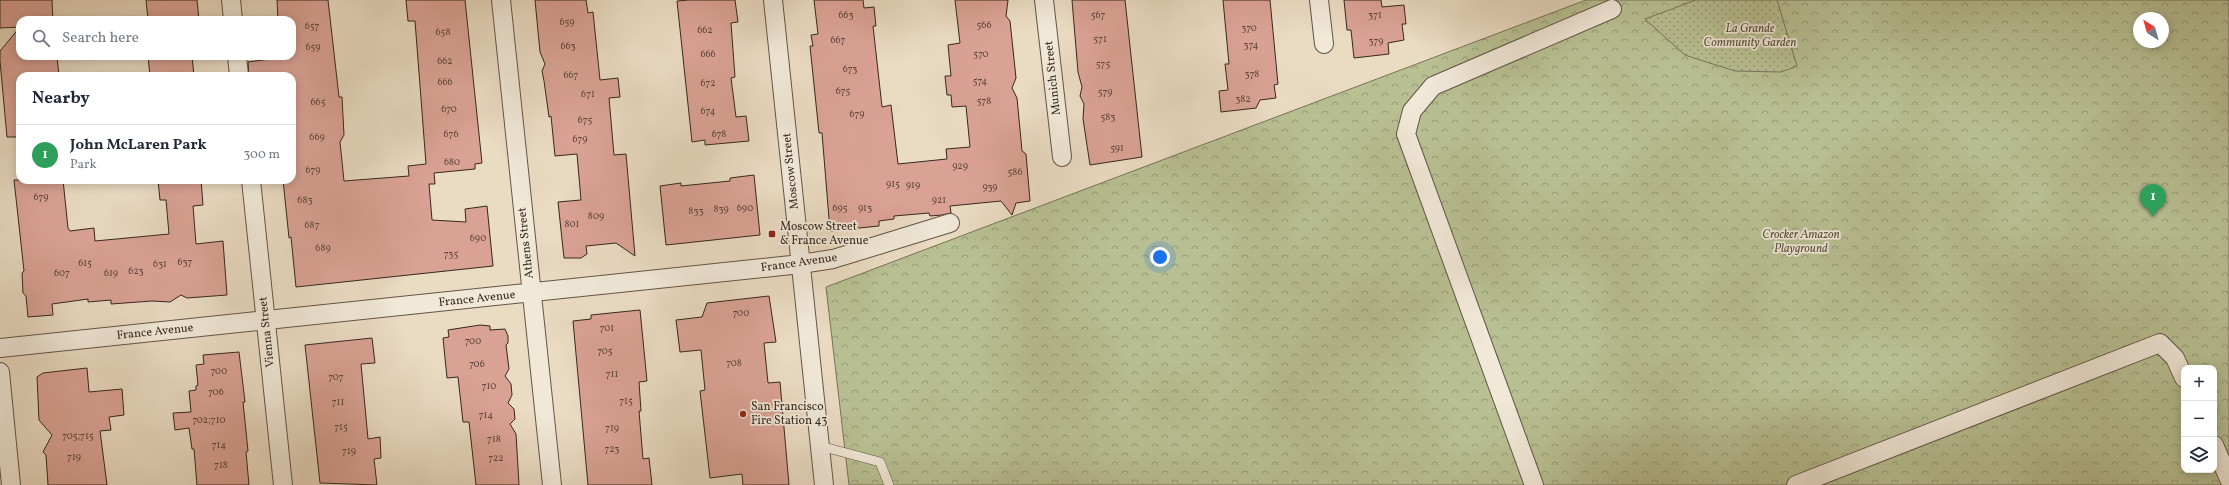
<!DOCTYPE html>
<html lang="en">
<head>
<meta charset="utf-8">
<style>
	:root { --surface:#fff; --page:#f2f2f3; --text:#1f2937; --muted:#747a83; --line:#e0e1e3; --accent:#0b8043 }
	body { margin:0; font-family:Vollkorn,serif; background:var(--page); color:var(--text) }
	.controls { position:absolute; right:12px; bottom:12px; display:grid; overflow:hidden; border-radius:8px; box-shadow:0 2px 10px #0003 }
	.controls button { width:36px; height:36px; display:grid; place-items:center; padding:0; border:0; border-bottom:1px solid var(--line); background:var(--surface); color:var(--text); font:20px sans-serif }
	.compass { position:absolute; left:2133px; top:12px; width:36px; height:36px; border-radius:50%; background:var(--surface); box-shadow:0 2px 10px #0003; rotate:323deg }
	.you { position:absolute; left:1160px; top:257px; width:14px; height:14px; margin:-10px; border:3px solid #fff; border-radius:50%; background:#1a73e8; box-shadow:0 0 0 6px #1a73e833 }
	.badge { display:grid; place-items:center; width:26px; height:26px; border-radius:50%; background:var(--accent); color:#fff; font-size:13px; font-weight:700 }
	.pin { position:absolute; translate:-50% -33px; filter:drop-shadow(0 1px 2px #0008) }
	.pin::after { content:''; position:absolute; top:21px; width:14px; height:12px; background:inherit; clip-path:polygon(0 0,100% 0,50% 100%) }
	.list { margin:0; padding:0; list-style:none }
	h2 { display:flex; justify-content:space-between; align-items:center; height:52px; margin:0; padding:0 16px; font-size:17px }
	h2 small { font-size:13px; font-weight:400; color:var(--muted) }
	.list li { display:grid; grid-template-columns:26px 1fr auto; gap:12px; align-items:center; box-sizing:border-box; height:60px; padding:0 16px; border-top:1px solid var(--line) }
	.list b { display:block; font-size:15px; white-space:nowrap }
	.list p { margin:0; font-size:13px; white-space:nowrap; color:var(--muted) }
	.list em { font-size:13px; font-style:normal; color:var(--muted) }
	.icon { flex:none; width:22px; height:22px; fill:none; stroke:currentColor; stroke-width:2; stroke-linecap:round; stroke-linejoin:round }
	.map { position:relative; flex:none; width:2229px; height:485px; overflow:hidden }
	.search { position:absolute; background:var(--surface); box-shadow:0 2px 10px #0003; left:16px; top:16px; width:280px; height:44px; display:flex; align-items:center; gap:10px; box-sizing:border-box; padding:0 14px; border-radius:12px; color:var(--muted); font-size:15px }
	.panel { position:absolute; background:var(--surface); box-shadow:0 2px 10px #0003; left:16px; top:72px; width:280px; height:112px; border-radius:12px }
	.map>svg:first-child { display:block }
</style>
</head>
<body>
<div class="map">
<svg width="2229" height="485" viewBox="0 0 2229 485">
	<defs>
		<pattern id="park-crowns" width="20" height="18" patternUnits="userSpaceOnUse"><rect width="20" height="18" fill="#b8c093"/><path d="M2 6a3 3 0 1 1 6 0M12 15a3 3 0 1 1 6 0" fill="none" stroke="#969c77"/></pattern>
		<pattern id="garden-dots" width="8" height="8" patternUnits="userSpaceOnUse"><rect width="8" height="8" fill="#b8c093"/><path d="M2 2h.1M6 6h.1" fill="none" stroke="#969c77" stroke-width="1.8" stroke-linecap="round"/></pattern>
	</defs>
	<rect width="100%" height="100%" fill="#eadbc3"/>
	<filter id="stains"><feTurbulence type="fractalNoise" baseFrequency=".005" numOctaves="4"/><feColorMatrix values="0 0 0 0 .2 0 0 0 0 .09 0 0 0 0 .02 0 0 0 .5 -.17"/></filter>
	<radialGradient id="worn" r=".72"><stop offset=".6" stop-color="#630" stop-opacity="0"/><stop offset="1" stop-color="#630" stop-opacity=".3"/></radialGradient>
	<!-- park -->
	<path fill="url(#park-crowns)" stroke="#767458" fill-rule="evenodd" d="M1586,0H2229V485H849L826,287ZM2139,18H2163V42H2139ZM2184,368H2214V470H2184Z"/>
	<!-- garden -->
	<path fill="url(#garden-dots)" stroke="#767458" d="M1696,0H1777L1797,66L1781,72L1735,71L1694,58L1685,55L1645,19Z"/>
	<!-- building -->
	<path fill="#daa295" stroke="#35281d" d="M0,0H52L53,20H20V56H57L59,76H20V137H7L0,61V51L20,27L0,28Z
		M146,0H197L199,20H148Z
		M277,0H328L339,97H342L344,135L340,142L344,181L409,176L408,166L426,164L415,21H408L406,0H465L482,163L475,164V169L434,173L435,184H429L432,220L466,222L465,209L487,206L493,266L296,287L291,237L289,238L283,180H292V76H284V74L249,76L248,62L292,56V20H278Z
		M535,0H586L588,13L593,12L600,80L618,78L620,97L609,98L614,155L626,154L635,256L616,243L586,246L587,254L581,258H564L558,202L581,200L577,154L555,156L551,116L549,117L544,81L542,71L545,64L540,52Z
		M689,0H735L738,22L731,23L735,77L731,78L736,117L746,116L749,141L705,145V140L692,142L677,1Z
		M814,0H863L864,8L874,7L876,26H873L882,107L891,105L898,164L947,159L946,149L970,147L966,106L952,107L951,95H947L945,76H951L948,45L960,43L955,0H1008L1006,16L1010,21L1016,78L1012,88L1017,98L1022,151L1026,154L1030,201L1016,203L1012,215L1001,201L950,206L951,213L942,215L930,216L929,213L894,216V219L879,221V226L830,231L822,133H819L810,46H813L811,35L818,34Z
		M1072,0H1125L1142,157L1090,165L1083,119L1084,104L1080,96L1082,87L1078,72Z
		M1223,0H1270L1278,84L1274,85L1276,98L1260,100L1256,108L1221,112L1219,91L1228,90L1225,64H1229Z
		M1344,0H1381L1382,7L1404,5L1406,24H1402L1404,40L1388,43L1389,54L1354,58L1351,30H1347Z
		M148,56H192L194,76H150Z
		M754,175L760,235L666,245L660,186L681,183V186L730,181V178Z
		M14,180H63L68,228L70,231L94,228L95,241L169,234L166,200H160L158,180H201L203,205L193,206L196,244L223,241L227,295L187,298L181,295L170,302L152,301L111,304V300L88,302V299L52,304L53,315L28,317L26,296L23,293L22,273L24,271Z
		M769,296L776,342L764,343L768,383L780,382L789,485H743L742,474L710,478L700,391L705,390L701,350L680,352L676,320L702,317L707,303Z
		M640,310L647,381L639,382L641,411H639L643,459L649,458L652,485H588L573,321L591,319V315Z
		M480,325L490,326V330L505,329L508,336V343L506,345L509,369L505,376L511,384L512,395L508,403L514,409L515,419L510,424L516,434L519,485H476L469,422H463L458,377L447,378L443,338L449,337L448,330Z
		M372,338L375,363L361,364L368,439L380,437L381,458L374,459L377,485L320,483L305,345Z
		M239,352L245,402H243L248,451L246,452L249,485H197L194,449H192L189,428L175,430L173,413L191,412L189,391L196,390V386L198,385L196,365L204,364L203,355Z
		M87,368L89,392L122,389L124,415L109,417L111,430L100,431L107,485H48L46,455L43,452L52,435L39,420L37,377L43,373Z"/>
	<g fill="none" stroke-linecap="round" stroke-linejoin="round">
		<defs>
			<path id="lane" d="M820,446L880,462L889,485"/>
			<path id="street" d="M231,0L233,20
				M501,0L552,485
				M773,0L824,485
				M1044,0L1062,157
				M1319,0L1324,44
				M237,56L239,76
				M251,180L283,485
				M0,348L801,264L833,259L950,223
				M0,372L11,485
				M2214,445L2229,479
				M1534,485L1406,134L1412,111L1433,86L1612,9
				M1796,485L2160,343L2175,358L2184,378"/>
		</defs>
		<!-- lane casing -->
		<use href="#lane" stroke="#625546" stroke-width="10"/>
		<!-- street casing -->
		<use href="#street" stroke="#625546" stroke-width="20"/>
		<!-- lane -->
		<use href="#lane" stroke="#f1e8d8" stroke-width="9"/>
		<!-- street -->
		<use href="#street" stroke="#f1e8d8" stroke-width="18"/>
	</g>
	<!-- markers -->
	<g fill="#8f2418" stroke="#f1e8d8" stroke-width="1.5">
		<rect x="768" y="230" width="8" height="8" rx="2"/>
		<circle cx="743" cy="414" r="4"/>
	</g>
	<g text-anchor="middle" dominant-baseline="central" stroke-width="3.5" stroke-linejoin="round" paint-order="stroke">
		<!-- number labels -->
		<g font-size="10" fill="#5e463b">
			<text x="846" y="15">663</text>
			<text x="1098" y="15">567</text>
			<text x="1375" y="15">371</text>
			<text x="567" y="22">659</text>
			<text x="984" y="25">566</text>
			<text x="312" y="26">657</text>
			<text x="1249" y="28">370</text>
			<text x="705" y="30">662</text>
			<text x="443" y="32">658</text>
			<text x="1100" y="39">571</text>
			<text x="838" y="40">667</text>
			<text x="1376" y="41">379</text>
			<text x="1251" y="45">374</text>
			<text x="568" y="46">663</text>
			<text x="313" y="47">659</text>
			<text x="708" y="54">666</text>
			<text x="981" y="54">570</text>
			<text x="445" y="61">662</text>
			<text x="1103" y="64">575</text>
			<text x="850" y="69">673</text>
			<text x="1252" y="74">378</text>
			<text x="571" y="75">667</text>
			<text x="980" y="81">574</text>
			<text x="445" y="82">666</text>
			<text x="708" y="83">672</text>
			<text x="843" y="91">675</text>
			<text x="1105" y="92">579</text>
			<text x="588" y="94">671</text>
			<text x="1243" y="99">382</text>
			<text x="984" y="101">578</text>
			<text x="318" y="102">665</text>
			<text x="449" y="109">670</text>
			<text x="708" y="111">674</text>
			<text x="857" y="114">679</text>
			<text x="1108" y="117">583</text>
			<text x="585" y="120">675</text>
			<text x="451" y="134">676</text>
			<text x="719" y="134">678</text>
			<text x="317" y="137">669</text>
			<text x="580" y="139">679</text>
			<text x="1117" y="148">591</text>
			<text x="452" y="162">680</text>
			<text x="960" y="166">929</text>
			<text x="313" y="170">679</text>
			<text x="1015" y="172">586</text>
			<text x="893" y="184">915</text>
			<text x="913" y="185">919</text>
			<text x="990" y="187">939</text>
			<text x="41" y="197">679</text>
			<text x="305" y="200">683</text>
			<text x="939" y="200">921</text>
			<text x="745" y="208">690</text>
			<text x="840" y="208">695</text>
			<text x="865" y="208">913</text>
			<text x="721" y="209">839</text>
			<text x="696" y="211">833</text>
			<text x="596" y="216">809</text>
			<text x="572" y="224">801</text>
			<text x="312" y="225">687</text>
			<text x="478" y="238">690</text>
			<text x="323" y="248">689</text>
			<text x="451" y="254">735</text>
			<text x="185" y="262">637</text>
			<text x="85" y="263">615</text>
			<text x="160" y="264">631</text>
			<text x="136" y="271">623</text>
			<text x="62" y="273">607</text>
			<text x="111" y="273">619</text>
			<text x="741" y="313">700</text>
			<text x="607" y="328">701</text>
			<text x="473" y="341">700</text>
			<text x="605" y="351">705</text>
			<text x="734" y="363">708</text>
			<text x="477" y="364">706</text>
			<text x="219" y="371">700</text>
			<text x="612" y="374">711</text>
			<text x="336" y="377">707</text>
			<text x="489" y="386">710</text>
			<text x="216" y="392">706</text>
			<text x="626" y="401">715</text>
			<text x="338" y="402">711</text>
			<text x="486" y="415">714</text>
			<text x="209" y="420">702;710</text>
			<text x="341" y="427">715</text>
			<text x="612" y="428">719</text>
			<text x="78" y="436">705;715</text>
			<text x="494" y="439">718</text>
			<text x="219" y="445">714</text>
			<text x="612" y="449">723</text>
			<text x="349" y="451">719</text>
			<text x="74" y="457">719</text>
			<text x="496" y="458">722</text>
			<text x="221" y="465">718</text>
		</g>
		<!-- park labels -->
		<g font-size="12" font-style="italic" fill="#564e3a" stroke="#f1e8d8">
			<text x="1750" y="29">La Grande<tspan x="1750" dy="14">Community Garden</tspan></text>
			<text x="1801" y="235">Crocker Amazon<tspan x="1801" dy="14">Playground</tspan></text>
		</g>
		<!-- street labels -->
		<g font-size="12" fill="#35281d" stroke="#f1e8d8">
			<text transform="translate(1053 78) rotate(-96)">Munich Street</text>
			<text transform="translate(791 171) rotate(-96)">Moscow Street</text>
			<text transform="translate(526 243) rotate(-96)">Athens Street</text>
			<text transform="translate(799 263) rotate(-8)">France Avenue</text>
			<text transform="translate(477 299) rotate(-6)">France Avenue</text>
			<text transform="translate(155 332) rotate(-6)">France Avenue</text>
			<text transform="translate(267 332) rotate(-96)">Vienna Street</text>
		</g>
		<!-- poi labels -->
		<g font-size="12" fill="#35281d" stroke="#f1e8d8" text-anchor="start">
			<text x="780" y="227">Moscow Street<tspan x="780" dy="14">&amp; France Avenue</tspan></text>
			<text x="751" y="407">San Francisco<tspan x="751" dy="14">Fire Station 43</tspan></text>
		</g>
	</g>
	<rect width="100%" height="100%" filter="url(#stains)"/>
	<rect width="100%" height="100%" fill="url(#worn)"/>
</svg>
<div class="controls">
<button>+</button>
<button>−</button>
<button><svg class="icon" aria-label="layers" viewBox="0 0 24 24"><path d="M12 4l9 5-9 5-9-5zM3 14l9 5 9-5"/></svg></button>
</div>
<svg class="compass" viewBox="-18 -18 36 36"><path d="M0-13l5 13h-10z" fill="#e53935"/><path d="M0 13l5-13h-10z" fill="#747a83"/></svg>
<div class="you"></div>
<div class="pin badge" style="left:2153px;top:217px;background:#2e9e5b">1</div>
<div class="search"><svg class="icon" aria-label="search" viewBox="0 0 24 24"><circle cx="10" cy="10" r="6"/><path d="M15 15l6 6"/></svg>Search here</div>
<section class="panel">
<h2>Nearby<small></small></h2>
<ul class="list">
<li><span class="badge" style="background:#2e9e5b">1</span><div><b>John McLaren Park</b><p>Park</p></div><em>300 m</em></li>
</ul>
</section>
</div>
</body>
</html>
